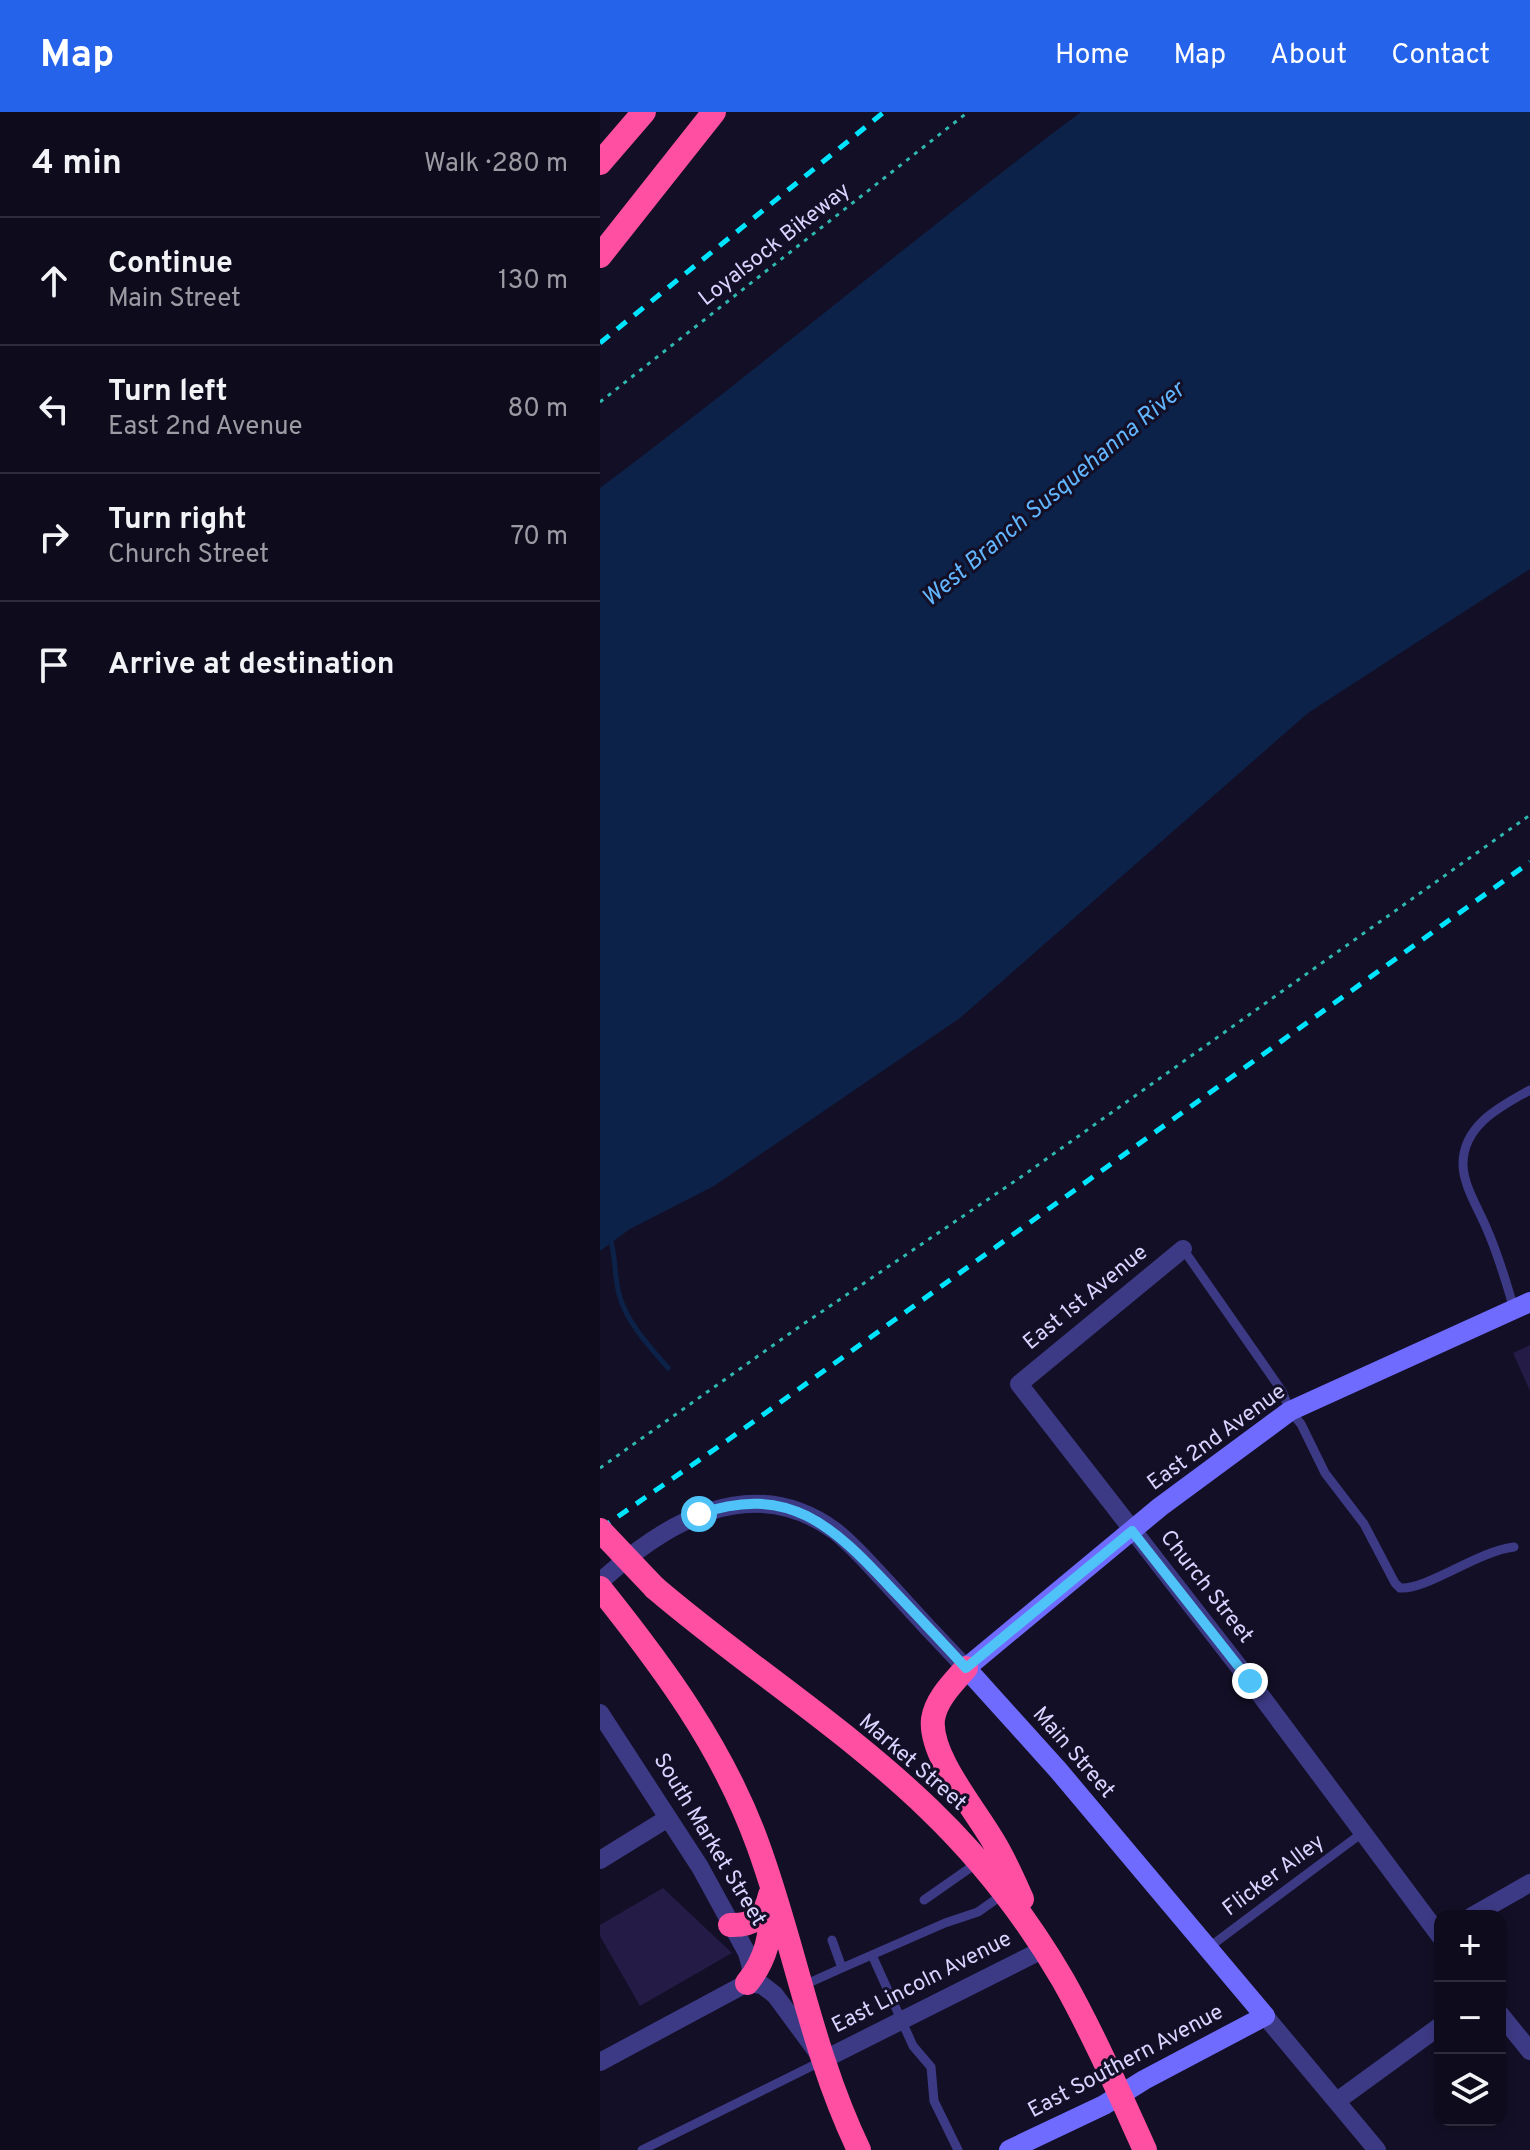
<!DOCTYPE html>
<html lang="en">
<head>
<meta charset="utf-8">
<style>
	:root { --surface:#0e0b1c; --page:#1c1929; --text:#f1f3f6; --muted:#9b9ba3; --line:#2e2b3b; --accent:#2563eb }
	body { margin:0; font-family:Overpass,sans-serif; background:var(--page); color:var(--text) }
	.controls { position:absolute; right:24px; bottom:24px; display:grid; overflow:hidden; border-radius:16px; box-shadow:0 4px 12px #0003 }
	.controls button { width:72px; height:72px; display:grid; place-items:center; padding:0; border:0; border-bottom:2px solid var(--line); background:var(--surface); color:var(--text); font:40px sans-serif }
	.stop { position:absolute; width:24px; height:24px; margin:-18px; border:6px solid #4fc3f7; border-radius:50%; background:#fff }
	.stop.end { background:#4fc3f7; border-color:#fff; box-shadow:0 2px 8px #0008 }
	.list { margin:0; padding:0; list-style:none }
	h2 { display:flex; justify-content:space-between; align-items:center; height:104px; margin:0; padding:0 32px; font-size:34px }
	h2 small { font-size:26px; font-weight:400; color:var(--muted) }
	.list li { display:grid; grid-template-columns:52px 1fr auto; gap:24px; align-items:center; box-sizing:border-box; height:128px; padding:0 32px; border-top:2px solid var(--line) }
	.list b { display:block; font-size:30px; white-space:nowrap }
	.list p { margin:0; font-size:26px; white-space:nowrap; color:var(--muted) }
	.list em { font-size:26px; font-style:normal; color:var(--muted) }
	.icon { flex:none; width:44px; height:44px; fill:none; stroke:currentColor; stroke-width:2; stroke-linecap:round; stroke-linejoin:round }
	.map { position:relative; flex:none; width:930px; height:2038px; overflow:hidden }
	header { display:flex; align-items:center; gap:48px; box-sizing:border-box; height:112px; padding:0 40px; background:var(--accent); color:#fff }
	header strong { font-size:38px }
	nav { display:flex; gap:44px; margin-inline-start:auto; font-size:28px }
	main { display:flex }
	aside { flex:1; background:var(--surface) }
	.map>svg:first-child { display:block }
</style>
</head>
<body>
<header>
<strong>Map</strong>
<nav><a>Home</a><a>Map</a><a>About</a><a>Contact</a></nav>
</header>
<main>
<aside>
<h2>4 min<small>Walk · 280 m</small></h2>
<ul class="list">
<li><svg class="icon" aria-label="ahead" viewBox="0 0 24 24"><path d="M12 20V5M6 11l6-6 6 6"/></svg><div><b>Continue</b><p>Main Street</p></div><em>130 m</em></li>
<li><svg class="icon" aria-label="left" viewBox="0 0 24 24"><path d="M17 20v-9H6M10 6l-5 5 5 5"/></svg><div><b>Turn left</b><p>East 2nd Avenue</p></div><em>80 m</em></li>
<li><svg class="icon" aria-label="right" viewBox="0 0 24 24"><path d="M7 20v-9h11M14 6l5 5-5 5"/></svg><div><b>Turn right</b><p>Church Street</p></div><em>70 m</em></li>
<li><svg class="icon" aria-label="arrive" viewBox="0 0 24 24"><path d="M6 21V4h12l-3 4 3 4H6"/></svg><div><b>Arrive at destination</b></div></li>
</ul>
</aside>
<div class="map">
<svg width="930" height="2038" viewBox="0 0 930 2038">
	<rect width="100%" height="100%" fill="#130f26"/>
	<!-- water -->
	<path fill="#0c2248" d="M481,0H930V457L708,601L360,906L114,1074L30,1117L0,1139V376C163,254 318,122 481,0Z"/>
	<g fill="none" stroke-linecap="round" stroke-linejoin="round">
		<!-- stream -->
		<path stroke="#0c2248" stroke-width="5" d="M10,1126C16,1144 14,1163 19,1182C26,1210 50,1235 68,1256"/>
	</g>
	<!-- building -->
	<path fill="#241b47" d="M930,1233V1279L913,1241Z
		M63,1776L132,1841L40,1894L0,1824V1813Z"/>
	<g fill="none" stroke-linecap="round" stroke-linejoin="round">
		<!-- path -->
		<path stroke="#2fb8b0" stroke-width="3" stroke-dasharray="4 6" stroke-linecap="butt" d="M0,290L368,0
			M0,1356L199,1215L421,1065L930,703"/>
		<!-- lane -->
		<path stroke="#3d3a85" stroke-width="9" d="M583,1137L682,1279L690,1299L701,1312L725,1361L764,1412L795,1471L800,1476C827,1478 878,1439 914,1435
			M914,1197C906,1169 898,1142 886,1115C878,1096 863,1073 863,1052C863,1013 901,994 930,978
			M324,1788L377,1751
			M608,1836L762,1721
			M272,1843L313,1934L331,1955L334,1989L358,2038
			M242,1856L345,1811L378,1800L402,1783
			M202,1874L242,1856L232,1828
			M42,2038L222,1949"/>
		<!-- street -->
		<path stroke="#3d3a85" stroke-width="18" d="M583,1137L419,1272L650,1569L840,1824
			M0,1470C65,1410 151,1358 235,1419C254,1434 270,1453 287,1471C313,1500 339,1528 366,1556
			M0,1601L100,1755L147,1841L151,1856L148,1868
			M0,1748L68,1706
			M872,1804L930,1771
			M147,1871L162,1873L175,1883L223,1948L444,1837
			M900,1902L930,1939
			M665,1904L777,2038
			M0,1950L147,1871
			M737,1989L840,1914"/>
		<!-- secondary -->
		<path stroke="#6f6bff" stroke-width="20" d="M409,2038L504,1993L544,1968L665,1904L458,1658L366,1556L560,1395L690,1299L930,1190"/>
		<!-- highway -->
		<path stroke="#ff4fa3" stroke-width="24" d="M0,51L44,0
			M0,144L114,0
			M0,1476C64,1556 123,1636 158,1733C195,1834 212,1941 259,2038
			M55,1476C144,1552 244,1615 329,1697C381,1747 427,1806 463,1868C494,1923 519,1981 545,2038
			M366,1556C353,1571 336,1587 333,1607C329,1643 374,1696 392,1727C404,1746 413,1767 422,1787
			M130,1813C153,1814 165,1805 170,1783
			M147,1871C167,1847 171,1822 172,1791"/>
		<!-- rail -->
		<path stroke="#00e5ff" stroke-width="5" stroke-dasharray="12 10" stroke-linecap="butt" d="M0,231L284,0
			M0,1417L128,1328L930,750"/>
		<!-- highway-bridge -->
		<path stroke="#ff4fa3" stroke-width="24" d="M0,1418L55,1476"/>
	</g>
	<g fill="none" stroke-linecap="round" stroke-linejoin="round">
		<!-- route -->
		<path stroke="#4fc3f7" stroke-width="10" d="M99,1402C189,1371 233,1414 290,1475C316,1502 341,1529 366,1556L532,1419L650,1569"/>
	</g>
	<g text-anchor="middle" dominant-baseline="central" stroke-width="6" stroke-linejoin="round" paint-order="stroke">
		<!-- street labels -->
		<g font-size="22" fill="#d9d4ff" stroke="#130f26">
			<text transform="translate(175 133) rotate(-38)">Loyalsock Bikeway</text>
			<text transform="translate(486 1186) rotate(-39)">East 1st Avenue</text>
			<text transform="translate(617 1326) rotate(-36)">East 2nd Avenue</text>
			<text transform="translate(606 1475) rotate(52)">Church Street</text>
			<text transform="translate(473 1641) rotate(49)">Main Street</text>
			<text transform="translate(312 1651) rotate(41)">Market Street</text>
			<text transform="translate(109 1728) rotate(59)">South Market Street</text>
			<text transform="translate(674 1764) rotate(-37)">Flicker Alley</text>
			<text transform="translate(322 1871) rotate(-27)">East Lincoln Avenue</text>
			<text transform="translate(526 1950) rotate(-28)">East Southern Avenue</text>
		</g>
		<!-- water labels -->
		<g font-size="24" font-style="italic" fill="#62b6ff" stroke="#130f26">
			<text transform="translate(454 383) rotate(-40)">West Branch Susquehanna River</text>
		</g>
	</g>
</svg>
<div class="controls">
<button>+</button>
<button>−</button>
<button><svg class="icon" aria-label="layers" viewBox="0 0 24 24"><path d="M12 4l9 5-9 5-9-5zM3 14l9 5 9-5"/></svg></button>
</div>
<div class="stop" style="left:99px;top:1402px"></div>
<div class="stop end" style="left:650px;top:1569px"></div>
</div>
</main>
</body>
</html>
